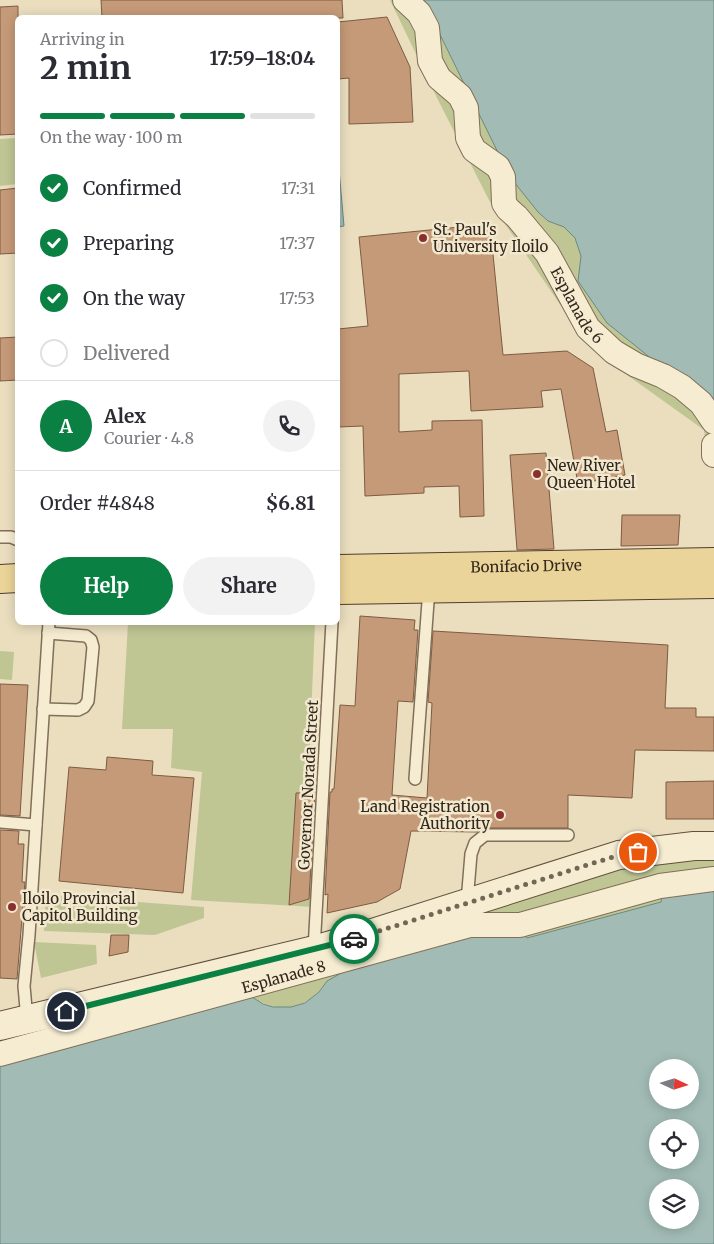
<!DOCTYPE html>
<meta charset="utf-8">
<style>
:root{--surface:#fff;--page:#f2f2f3;--text:#2b2b33;--muted:#7c7c81;--line:#e1e1e2;--accent:#0b8043}
body{margin:0;font-family:Merriweather,serif;background:var(--page);color:var(--text);height:100vh;display:flex;flex-direction:column;font-size:19px;white-space:nowrap}
*{box-sizing:border-box;margin:0}
p{font-size:16px;color:var(--muted)}
.icon{flex:none;width:28px;height:28px;fill:none;stroke:currentColor;stroke-width:2;stroke-linecap:round;stroke-linejoin:round}
.map{position:relative;flex:1;overflow:hidden}
.panel{position:absolute;left:15px;top:15px;width:325px;height:610px;display:flex;flex-direction:column;background:var(--surface);border-radius:8px;box-shadow:0 2px 12px #0003}
.panel>*{flex:none}
.needle{width:32px;rotate:94deg}
.tools{position:absolute;left:649px;top:1059px;display:grid;gap:10px}
.tools a{display:grid;place-items:center;width:50px;height:50px;border-radius:50%;background:var(--surface);box-shadow:0 2px 12px #0003;font-size:25px}
.pin{position:absolute;display:grid;place-items:center;width:42px;height:42px;color:#fff;margin:-21px;border:2px solid #fff;border-radius:50%;box-shadow:0 1px 5px #0007}
.courier{position:absolute;display:grid;place-items:center;width:50px;height:50px;margin:-25px;border:4px solid #0b8043;border-radius:50%;background:#fff;color:#222;box-shadow:0 1px 6px #0007}
.overview em{font-style:normal;font-weight:700}
.overview div{display:flex;flex-direction:column-reverse}
.overview{display:flex;align-items:center;justify-content:space-between;height:85px;padding:0 25px}
h1{font-size:32px;font-weight:700;line-height:38px}
.bar{display:grid;grid-template-columns:repeat(4,1fr);gap:8px 5px;align-content:center;height:60px;padding:0 25px}
.bar i{height:6px;border-radius:4px;background:var(--line)}
.bar .active{background:var(--accent)}
.bar p{grid-column:span 4}
.line{display:flex;align-items:center;gap:12px;padding:0 25px;border-top:1px solid var(--line)}
.line div{flex:1}
.round{display:grid;place-items:center;flex:none;width:52px;height:52px;border-radius:26px;background:var(--page)}
ol{padding:0 25px;list-style:none}
li{display:flex;align-items:center;gap:15px;height:55px}
li p{margin-inline-start:auto}
li .icon{padding:5px;border-radius:50%;background:var(--accent);color:#fff;stroke-width:4}
li:last-child{color:var(--muted)}
li i{width:28px;height:28px;border:2px solid var(--line);border-radius:50%}
.button{display:flex;gap:10px;margin-top:auto;padding:10px 25px}
.button a{flex:1;height:58px;border-radius:30px;background:var(--accent);color:#fff;font-size:20px;font-weight:700;line-height:58px;text-align:center}
.button a+a{background:var(--page);color:var(--text)}
.map>svg:first-child{display:block}
.green{fill:#bfc694}
.water{fill:#a2bcb5;stroke:#6a8982;fill-rule:evenodd}
.building{fill:#c59a78;stroke:#7e5b41}
.lines{fill:none;stroke-linecap:round;stroke-linejoin:round}
.lane-casing{stroke:#816f59;stroke-width:14}
.street-casing{stroke:#816f59;stroke-width:26}
.secondary-casing{stroke:#63503c;stroke-width:30}
.primary-casing{stroke:#4f3e2d;stroke-width:30}
.lane{stroke:#f5ecd1;stroke-width:11}
.street{stroke:#f5ecd1;stroke-width:24}
.secondary{stroke:#f5ecd1;stroke-width:28}
.primary{stroke:#ebd499;stroke-width:28}
.done{stroke:#726755;stroke-width:5;stroke-dasharray:0 9}
.route{stroke:#0b8043;stroke-width:6}
.poi-dot{fill:#8b2f2e;stroke:#f2e8ce;stroke-width:2}
.labels{text-anchor:middle;dominant-baseline:central;stroke-width:5;stroke-linejoin:round;paint-order:stroke}
.poi-label{font-size:15px;fill:#32271c;stroke:#f2e8ce;text-anchor:start}
.street-label{font-size:15px;fill:#32271c;stroke:#f2e8ce}
</style>
<div class="map">
<svg width="714" height="1244" viewBox="0 0 714 1244">
<rect width="100%" height="100%" fill="#eadebf"/>
<g class="green">
<path d="M390 0H442L542 216C548 220 552 221 557 223 572 229 578 241 581 256L714 370V468L708 459 704 430 630 377 583 338 490 202 438 100Z"/>
<path d="M17 138V184L0 186V139Z"/>
<path d="M128 623H315L305 858H315L313 907 191 900 202 772 171 768 173 729H122Z"/>
<path d="M0 651 14 652 12 680 0 679Z"/>
<path d="M714 855V889L527 938 327 981C307 1011 279 1016 249 995L0 1072V1040L514 901 652 861Z"/>
<path d="M46 895 204 907V918L155 935 44 931Z"/>
<path d="M34 942 96 945 97 964 41 978Z"/>
</g>
<g class="water">
<path d="M423 0H714V409L607 323 578 281 581 256 575 238 564 227 548 221 538 212 510 177Z"/>
<path d="M338 158 344 226 338 227Z"/>
<path d="M714 889V1244H0V1061L249 995 263 1004 273 1007H291L305 1003 319 992 327 981 345 971 452 939 522 933 527 938 661 902 662 895ZM658 1068H690V1100H658ZM658 1128H690V1160H658ZM658 1188H690V1220H658Z"/>
</g>
<g class="building">
<path d="M101 0H342L343 18H224V16L196 18H102Z"/>
<path d="M18 6V134L0 135V7Z"/>
<path d="M387 17 410 67 413 122 349 124V78L338 79V22Z"/>
<path d="M18 188V253L0 254V190Z"/>
<path d="M490 224 503 355 567 351 593 368 606 432 617 430 625 475 578 484 561 389 541 391 543 407 471 411 469 371 399 374V432L432 430V421L482 420 484 516 460 517 459 486 424 487V493L365 496 363 426 338 427V329L368 326 359 237Z"/>
<path d="M18 337V380L0 381V338Z"/>
<path d="M546 453 554 549 517 550 510 455Z"/>
<path d="M622 515H680L678 545 621 546Z"/>
<path d="M360 616 415 620 414 630H418L413 702 398 701 392 795 427 798 432 703 428 702 433 631 668 645 665 708H696V717H714V751L635 750 632 798 568 795V828H485L477 832 411 831 400 889 377 902 327 913 328 894 325 895 330 792H332V789H334L340 705 355 706Z"/>
<path d="M0 684 28 685 20 816 0 815Z"/>
<path d="M107 757 153 761 152 775 194 778 183 893 59 881 69 767 106 770Z"/>
<path d="M714 781V819H666V782Z"/>
<path d="M296 793H315L309 899 289 905Z"/>
<path d="M0 830 19 831 18 844H24L22 882H25L17 979 0 978Z"/>
<path d="M111 935H129L128 952 109 956Z"/>
</g>
<g class="lines">
<g class="lane-casing">
<g id="lane">
<path d="M0 537H11L18 540"/>
<path d="M43 709 78 710 84 707 88 701 93 647 91 640 86 636 48 633"/>
<path d="M415 779 429 588"/>
<path d="M0 822 36 825"/>
<path d="M467 902 471 854 475 843 485 835H568"/>
<path d="M314 950 332 622"/>
<path d="M27 1020 24 986 29 935 49 622"/>
</g>
</g>
<g class="street-casing">
<g id="street">
<path id="s1" d="M405 0 419 13 427 28 430 61 439 78 460 96 466 108 468 138 474 150 498 167 503 177 504 203 508 209 517 217 547 253 588 328 614 352 636 365 663 376 682 387 701 403 714 422"/>
<path d="M714 445V455"/>
<path id="s2" d="M0 1054 470 925H520L660 886 714 879"/>
</g>
</g>
<g class="secondary-casing">
<path id="secondary" d="M0 1026 314 950 366 935 619 855 694 846H714"/>
</g>
<g class="primary-casing">
<g id="primary">
<path id="s3" d="M338 569 714 562"/>
<path d="M0 579 18 578"/>
<path d="M338 590 714 584"/>
</g>
</g>
<use href="#lane" class="lane"/>
<use href="#street" class="street"/>
<use href="#secondary" class="secondary"/>
<use href="#primary" class="primary"/>
</g>
<g class="lines">
<path class="done" d="M354 939 619 855 638 852"/>
<path class="route" d="M66 1011 354 939"/>
</g>
<g class="poi-dot">
<circle cx="423" cy="238" r="5"/>
<circle cx="537" cy="474" r="5"/>
<circle cx="500" cy="815" r="5"/>
<circle cx="12" cy="907" r="5"/>
</g>
<g class="labels">
<g class="poi-label">
<text x="433" y="229">St. Paul's<tspan x="433" dy="17">University Iloilo</tspan></text>
<text x="547" y="465">New River<tspan x="547" dy="17">Queen Hotel</tspan></text>
<text x="490" y="806" text-anchor="end">Land Registration<tspan x="490" dy="17">Authority</tspan></text>
<text x="22" y="898">Iloilo Provincial<tspan x="22" dy="17">Capitol Building</tspan></text>
</g>
<g class="street-label">
<text stroke="none"><textPath href="#s1" startOffset="366">Esplanade 6</textPath></text>
<text stroke="none"><textPath href="#s3" startOffset="188">Bonifacio Drive</textPath></text>
<text transform="translate(308 785) rotate(-87)">Governor Norada Street</text>
<text stroke="none"><textPath href="#s2" startOffset="294">Esplanade 8</textPath></text>
</g>
</g>
</svg>
<div class="tools">
<a><svg class="needle" viewBox="-14 -14 28 28"><path d="M0-13l5 13h-10z" fill="#e53935"/><path d="M0 13l5-13h-10z" fill="#7c7c81"/></svg></a>
<a><svg class="icon" aria-label="locate" viewBox="0 0 24 24"><circle cx="12" cy="12" r="6"/><path d="M12 2v4M12 18v4M2 12h4M18 12h4"/></svg></a>
<a><svg class="icon" aria-label="layers" viewBox="0 0 24 24"><path d="M12 4l9 5-9 5-9-5zM3 14l9 5 9-5"/></svg></a>
</div>
<div class="pin" style="left:638px;top:852px;background:#ea580c"><svg class="icon" aria-label="bag" viewBox="0 0 24 24"><path d="M5 8h14l-1 12H6zM9 8a3 3 0 0 1 6 0"/></svg></div>
<div class="pin" style="left:66px;top:1011px;background:#1f2937"><svg class="icon" aria-label="home" viewBox="0 0 24 24"><path d="M3 11l9-7 9 7M6 9v11h12V9"/></svg></div>
<div class="courier" style="left:354px;top:939px"><svg class="icon" aria-label="car" viewBox="0 0 24 24"><path d="M5 17H2v-5l4-1 3-4h7l3 4 3 1v5h-3M9 17h6M6 11h13"/><circle cx="7" cy="17" r="2"/><circle cx="17" cy="17" r="2"/></svg></div>
<section class="panel">
<div class="overview"><div><h1>2 min</h1><p>Arriving in</p></div><em>17:59–18:04</em></div>
<div class="bar"><i class="active"></i><i class="active"></i><i class="active"></i><i></i><p>On the way · 100 m</p></div>
<ol>
<li><svg class="icon" aria-label="check" viewBox="0 0 24 24"><path d="M5 12l5 5 9-10"/></svg>Confirmed<p>17:31</p></li>
<li><svg class="icon" aria-label="check" viewBox="0 0 24 24"><path d="M5 12l5 5 9-10"/></svg>Preparing<p>17:37</p></li>
<li><svg class="icon" aria-label="check" viewBox="0 0 24 24"><path d="M5 12l5 5 9-10"/></svg>On the way<p>17:53</p></li>
<li><i></i>Delivered</li>
</ol>
<div class="line" style="height:90px"><b class="round" style="background:var(--accent);color:#fff">A</b><div><b>Alex</b><p>Courier · 4.8</p></div><a class="round"><svg class="icon" aria-label="phone" viewBox="0 0 24 24"><path d="M5 4h4l2 5-3 2q2 4 5 5l2-3 5 2v4C11 20 4 13 5 4z"/></svg></a></div>
<div class="line" style="height:65px"><div>Order #4848</div><b>$6.81</b></div>
<div class="button"><a>Help</a><a>Share</a></div>
</section>
</div>
